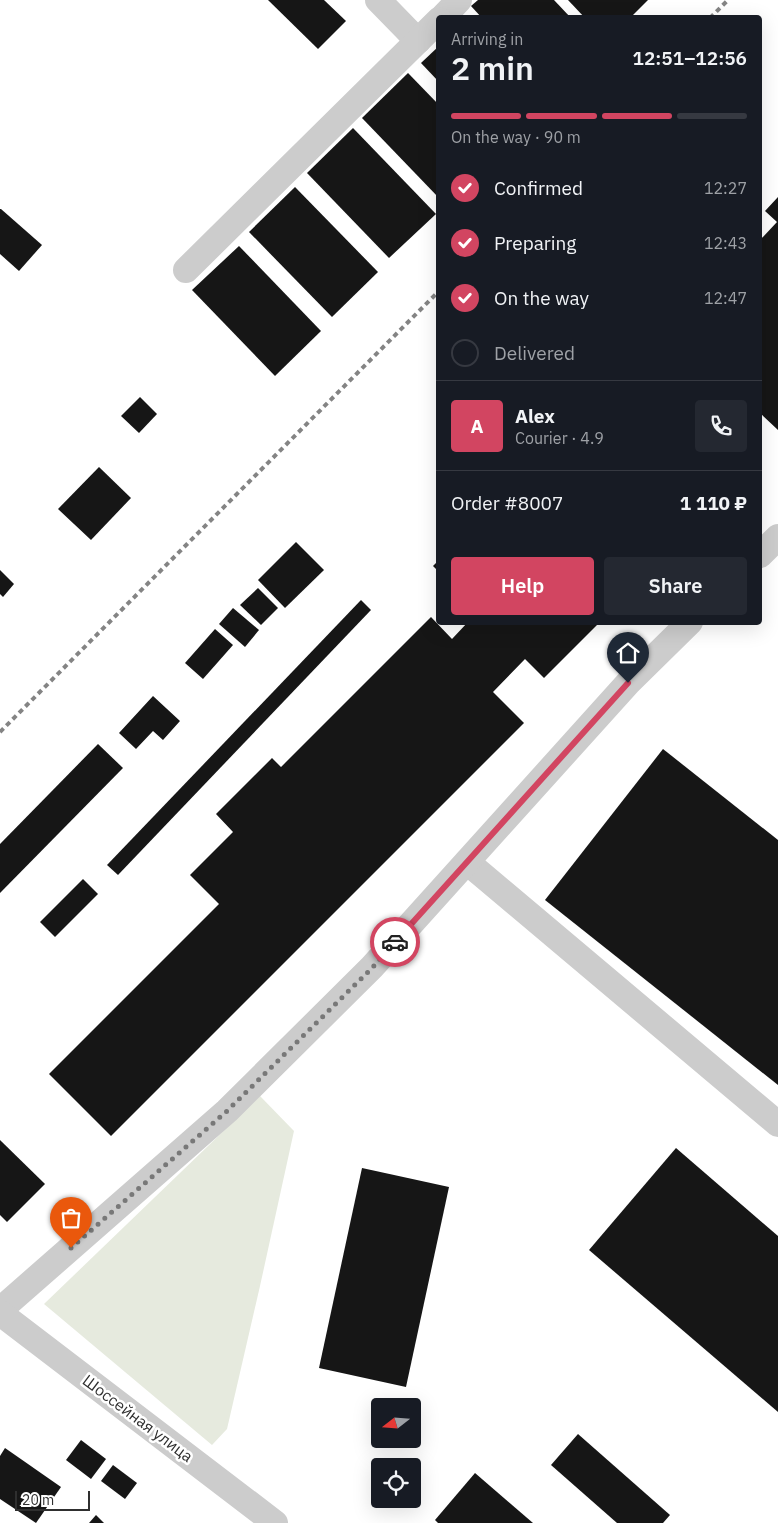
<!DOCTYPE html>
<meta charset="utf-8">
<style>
:root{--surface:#171b24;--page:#242831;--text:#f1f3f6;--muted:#9ea1a6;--line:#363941;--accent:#d24561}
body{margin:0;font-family:"IBM Plex Sans",sans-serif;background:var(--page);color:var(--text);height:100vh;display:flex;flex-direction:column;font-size:19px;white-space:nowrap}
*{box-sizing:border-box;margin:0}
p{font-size:16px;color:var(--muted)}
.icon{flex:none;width:28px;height:28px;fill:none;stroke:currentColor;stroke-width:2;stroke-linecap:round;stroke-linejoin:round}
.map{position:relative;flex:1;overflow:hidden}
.sheet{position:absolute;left:436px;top:15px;width:326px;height:610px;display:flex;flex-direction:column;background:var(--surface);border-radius:5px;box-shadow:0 5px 20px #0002}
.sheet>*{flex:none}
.needle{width:32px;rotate:253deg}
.tools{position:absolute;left:371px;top:1398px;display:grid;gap:10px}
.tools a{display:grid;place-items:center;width:50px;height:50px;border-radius:5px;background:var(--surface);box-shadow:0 5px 20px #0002;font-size:25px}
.scale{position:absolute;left:15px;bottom:12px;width:75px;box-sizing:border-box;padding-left:5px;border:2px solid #2f2f2f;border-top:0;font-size:14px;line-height:18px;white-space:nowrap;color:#2f2f2f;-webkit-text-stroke:4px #fff;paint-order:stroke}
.pin{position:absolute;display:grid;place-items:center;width:42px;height:42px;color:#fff;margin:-51px -21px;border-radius:50% 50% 50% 0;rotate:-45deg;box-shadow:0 0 5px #0007}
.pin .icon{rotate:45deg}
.courier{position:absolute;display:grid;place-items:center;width:50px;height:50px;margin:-25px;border:4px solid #d24561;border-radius:50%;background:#fff;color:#222;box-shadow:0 1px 6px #0007}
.overview em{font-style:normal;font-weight:600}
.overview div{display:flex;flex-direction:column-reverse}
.overview{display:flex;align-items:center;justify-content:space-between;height:85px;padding:0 15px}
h1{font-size:32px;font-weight:600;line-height:38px}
.bar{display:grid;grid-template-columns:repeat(4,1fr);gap:8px 5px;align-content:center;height:60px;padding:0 15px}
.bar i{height:6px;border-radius:4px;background:var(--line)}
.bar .active{background:var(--accent)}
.bar p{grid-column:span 4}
.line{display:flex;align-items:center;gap:12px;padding:0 15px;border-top:1px solid var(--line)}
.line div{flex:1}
.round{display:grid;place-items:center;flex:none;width:52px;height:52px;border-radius:5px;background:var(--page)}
ol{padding:0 15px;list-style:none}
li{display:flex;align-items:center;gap:15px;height:55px}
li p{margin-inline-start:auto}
li .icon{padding:5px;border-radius:50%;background:var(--accent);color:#fff;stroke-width:4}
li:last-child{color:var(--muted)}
li i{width:28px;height:28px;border:2px solid var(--line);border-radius:50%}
.button{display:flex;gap:10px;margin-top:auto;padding:10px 15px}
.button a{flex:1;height:58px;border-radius:5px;background:var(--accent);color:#fff;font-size:20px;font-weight:600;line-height:58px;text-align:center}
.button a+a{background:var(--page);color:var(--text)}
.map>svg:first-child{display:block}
.green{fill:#e6eade}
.building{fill:#161616}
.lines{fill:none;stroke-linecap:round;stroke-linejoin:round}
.minor{stroke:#ccc;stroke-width:26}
.rail{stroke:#848484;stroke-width:4;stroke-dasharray:5 4;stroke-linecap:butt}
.done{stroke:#787878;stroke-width:5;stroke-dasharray:0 9}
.route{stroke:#d24561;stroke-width:6}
.labels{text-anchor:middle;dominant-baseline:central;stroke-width:5;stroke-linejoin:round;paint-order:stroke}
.street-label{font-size:16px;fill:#2f2f2f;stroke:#fff}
</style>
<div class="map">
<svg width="778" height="1523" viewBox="0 0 778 1523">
<rect width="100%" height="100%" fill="#fff"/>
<path class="green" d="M260 1096 294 1131 260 1286 227 1429 212 1445 44 1304Z"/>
<g class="building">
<path d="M268 0H324L346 21 318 49Z"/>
<path d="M478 0H554L571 18H482L471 6Z"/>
<path d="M568 0H648L630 18H585Z"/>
<path d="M439 46V82L421 63Z"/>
<path d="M408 73 439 105V198L362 118Z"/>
<path d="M353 128 436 214 389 258 307 173Z"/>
<path d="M295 187 378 272 332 317 249 232Z"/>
<path d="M778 197V430L760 413V240L777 222 765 211Z"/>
<path d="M0 209H1L42 245 19 271 0 254Z"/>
<path d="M239 246 321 331 275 376 192 290Z"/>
<path d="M140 397 157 414 139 433 121 416Z"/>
<path d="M99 467 131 498 91 540 58 509Z"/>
<path d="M296 542 324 570 285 608 258 580Z"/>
<path d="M439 560V572L433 566Z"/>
<path d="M0 570 14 584 3 597 0 594Z"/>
<path d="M258 588 278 608 261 625 240 605Z"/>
<path d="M361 600 371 610 118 875 107 865Z"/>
<path d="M233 608 259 630 245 647 219 624Z"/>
<path d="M431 617 452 639 468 622H600L544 678 525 659 493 692 524 723 111 1136 49 1074 219 904 190 875 233 832 216 814 272 758 281 767Z"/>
<path d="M215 629 233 645 203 679 185 663Z"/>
<path d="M153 696 180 721 163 740 153 731 136 749 119 733Z"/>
<path d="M98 744 123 768 0 893V844Z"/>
<path d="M663 749 778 840V1085L545 900Z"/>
<path d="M83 879 98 894 55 937 40 922Z"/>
<path d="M0 1140 45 1184 7 1222 0 1215Z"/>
<path d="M676 1148 778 1236V1412L589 1250Z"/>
<path d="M362 1168 449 1187 406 1387 319 1368Z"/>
<path d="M578 1434 670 1515 663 1523H617L551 1465Z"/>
<path d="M81 1440 106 1459 91 1479 66 1460Z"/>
<path d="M5 1448 61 1487 36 1523 0 1499V1456Z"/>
<path d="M113 1465 137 1483 125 1499 101 1481Z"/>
<path d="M475 1473 533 1523H438L435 1520Z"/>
<path d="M96 1515 104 1523H89Z"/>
</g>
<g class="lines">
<g class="minor">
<path d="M378 0 418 41"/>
<path d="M442 18 459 0"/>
<path d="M186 270 439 20"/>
<path d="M760 555 778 537"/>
<path d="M467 862 778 1124"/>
<path d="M0 1310 227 1111 372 967 628 683 690 622"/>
<path d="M0 1313 275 1523"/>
</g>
<g class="rail">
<path d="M710 18 728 0"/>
<path d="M0 732 439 291"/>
</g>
</g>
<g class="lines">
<path class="done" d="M71 1248 227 1111 372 968 395 942"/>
<path class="route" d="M395 942 628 683"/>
</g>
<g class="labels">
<g class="street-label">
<text transform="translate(138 1418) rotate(37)">Шоссейная улица</text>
</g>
</g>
</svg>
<div class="tools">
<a><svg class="needle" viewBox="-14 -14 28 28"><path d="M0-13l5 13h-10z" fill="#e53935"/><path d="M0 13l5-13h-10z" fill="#9ea1a6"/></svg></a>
<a><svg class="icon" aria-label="locate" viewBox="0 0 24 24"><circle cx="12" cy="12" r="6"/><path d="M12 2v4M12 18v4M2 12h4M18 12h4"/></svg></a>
</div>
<div class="scale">20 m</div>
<div class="pin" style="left:71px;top:1248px;background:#ea580c"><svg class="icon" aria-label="bag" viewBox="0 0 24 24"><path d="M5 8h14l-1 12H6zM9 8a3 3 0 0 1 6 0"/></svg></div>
<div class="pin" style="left:628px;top:683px;background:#1f2937"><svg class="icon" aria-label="home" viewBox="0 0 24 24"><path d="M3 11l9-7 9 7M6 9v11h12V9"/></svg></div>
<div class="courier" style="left:395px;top:942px"><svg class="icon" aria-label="car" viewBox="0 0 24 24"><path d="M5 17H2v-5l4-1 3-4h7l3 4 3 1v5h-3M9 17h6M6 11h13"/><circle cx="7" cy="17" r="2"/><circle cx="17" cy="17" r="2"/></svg></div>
<section class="sheet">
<div class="overview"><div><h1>2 min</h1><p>Arriving in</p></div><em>12:51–12:56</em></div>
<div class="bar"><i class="active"></i><i class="active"></i><i class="active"></i><i></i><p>On the way · 90 m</p></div>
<ol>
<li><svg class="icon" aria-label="check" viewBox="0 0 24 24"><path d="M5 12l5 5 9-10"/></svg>Confirmed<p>12:27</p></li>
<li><svg class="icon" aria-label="check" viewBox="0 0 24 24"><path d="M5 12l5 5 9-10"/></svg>Preparing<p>12:43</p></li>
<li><svg class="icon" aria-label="check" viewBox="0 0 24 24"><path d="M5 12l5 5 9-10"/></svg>On the way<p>12:47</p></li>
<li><i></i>Delivered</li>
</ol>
<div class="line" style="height:90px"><b class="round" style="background:var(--accent);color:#fff">A</b><div><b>Alex</b><p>Courier · 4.9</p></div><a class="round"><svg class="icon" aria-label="phone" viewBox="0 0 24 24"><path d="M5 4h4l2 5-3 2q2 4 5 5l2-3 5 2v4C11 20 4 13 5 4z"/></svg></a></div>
<div class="line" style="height:65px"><div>Order #8007</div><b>1 110 ₽</b></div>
<div class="button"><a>Help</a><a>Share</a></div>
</section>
</div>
